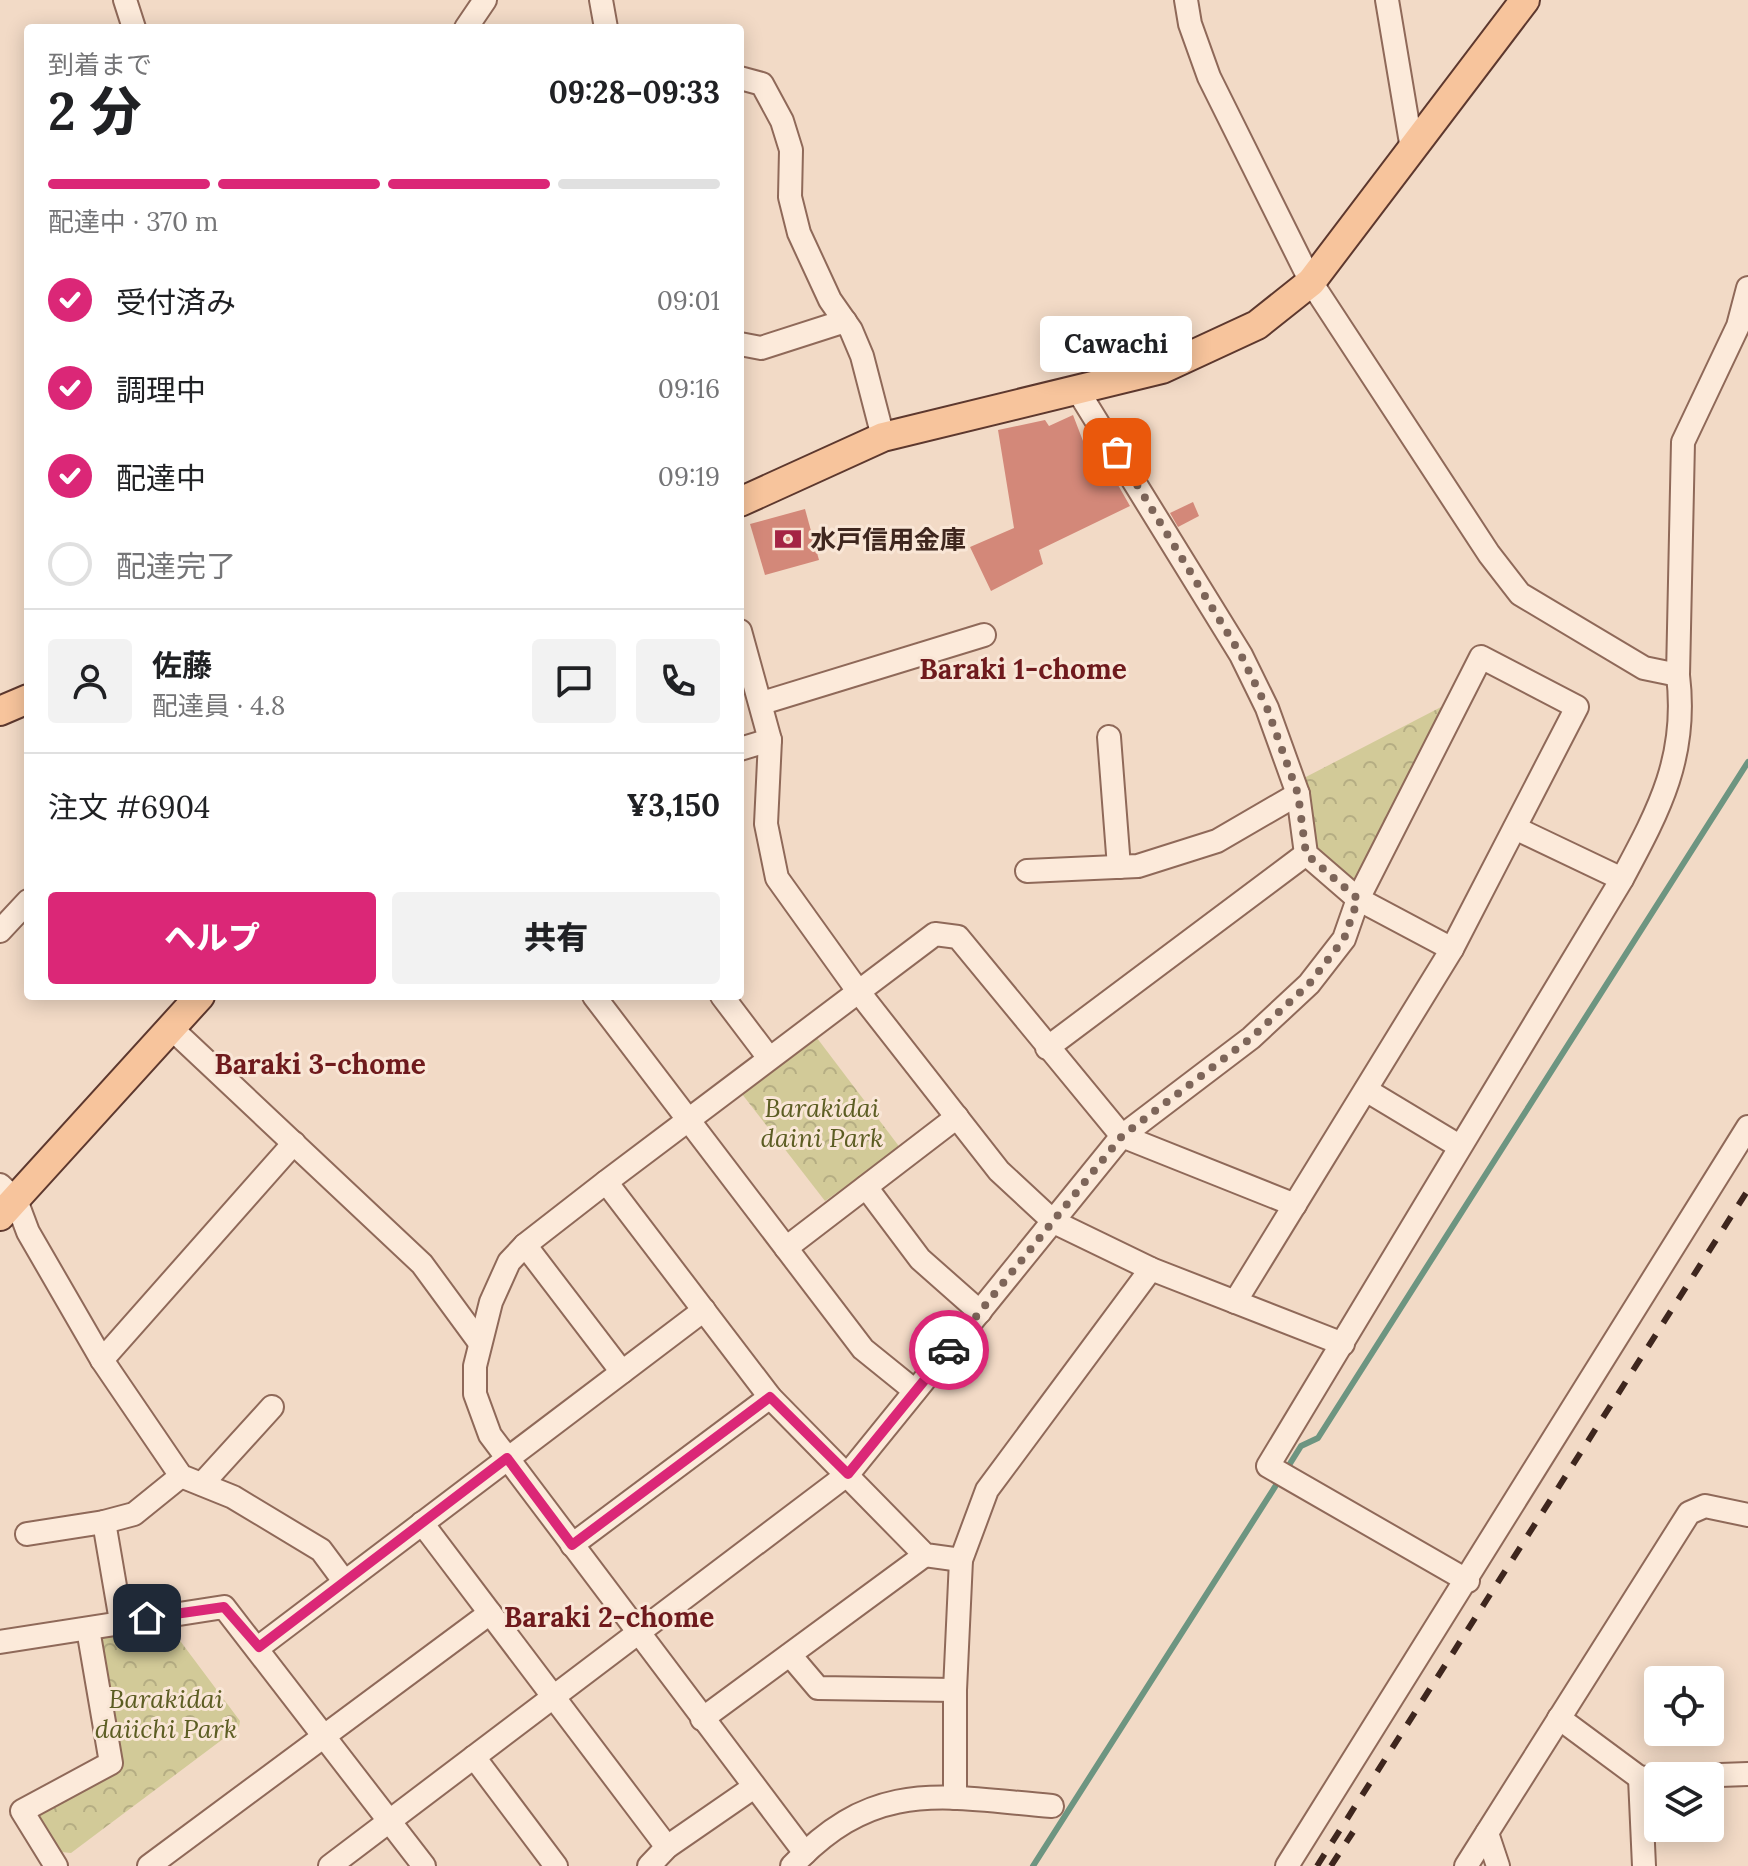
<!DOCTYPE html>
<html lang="ja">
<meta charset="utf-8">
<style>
:root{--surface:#fff;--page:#f2f2f2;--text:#202124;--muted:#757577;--line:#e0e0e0;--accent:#db2777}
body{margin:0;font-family:Lora,"Noto Sans JP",serif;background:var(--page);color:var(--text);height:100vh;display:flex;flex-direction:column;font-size:30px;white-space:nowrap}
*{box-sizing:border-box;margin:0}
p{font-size:26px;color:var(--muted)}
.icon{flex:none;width:44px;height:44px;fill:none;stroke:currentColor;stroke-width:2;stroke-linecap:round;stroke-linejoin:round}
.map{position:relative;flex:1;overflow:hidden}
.sheet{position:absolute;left:24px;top:24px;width:720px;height:976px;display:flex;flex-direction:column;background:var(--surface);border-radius:8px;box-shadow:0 4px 20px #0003}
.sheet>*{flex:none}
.buttons{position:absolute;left:1644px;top:1666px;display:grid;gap:16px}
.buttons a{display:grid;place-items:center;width:80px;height:80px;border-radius:8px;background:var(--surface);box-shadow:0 4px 20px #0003;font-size:40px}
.pin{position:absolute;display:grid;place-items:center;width:68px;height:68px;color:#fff;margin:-34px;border-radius:16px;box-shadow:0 4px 12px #0006}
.courier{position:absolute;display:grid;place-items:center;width:80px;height:80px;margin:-40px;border:6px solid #db2777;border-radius:50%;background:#fff;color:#222;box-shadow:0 2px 10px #0007}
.bubble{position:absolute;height:56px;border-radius:8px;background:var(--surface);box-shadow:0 4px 20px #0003;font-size:26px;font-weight:800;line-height:56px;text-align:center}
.headline em{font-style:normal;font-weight:800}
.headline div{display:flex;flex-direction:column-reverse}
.headline{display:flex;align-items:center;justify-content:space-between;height:136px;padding:0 24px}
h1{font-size:52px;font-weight:800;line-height:60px}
.bar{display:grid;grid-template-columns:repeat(4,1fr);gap:12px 8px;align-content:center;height:96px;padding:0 24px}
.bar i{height:10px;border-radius:6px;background:var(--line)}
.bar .active{background:var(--accent)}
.bar p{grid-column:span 4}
.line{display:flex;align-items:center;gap:20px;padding:0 24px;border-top:2px solid var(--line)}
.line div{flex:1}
.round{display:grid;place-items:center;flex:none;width:84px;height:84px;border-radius:8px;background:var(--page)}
ol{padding:0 24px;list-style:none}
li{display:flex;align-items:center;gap:24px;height:88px}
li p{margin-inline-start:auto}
li .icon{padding:8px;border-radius:50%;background:var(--accent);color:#fff;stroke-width:4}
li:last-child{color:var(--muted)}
li i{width:44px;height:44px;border:4px solid var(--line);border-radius:50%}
.button{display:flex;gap:16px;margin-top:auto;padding:16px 24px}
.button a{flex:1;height:92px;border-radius:8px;background:var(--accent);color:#fff;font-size:32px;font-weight:800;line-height:92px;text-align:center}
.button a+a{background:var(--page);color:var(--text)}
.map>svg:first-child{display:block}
.forest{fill:url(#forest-crowns)}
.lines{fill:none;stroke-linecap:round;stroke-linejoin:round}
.stream{stroke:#6d9581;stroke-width:6}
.building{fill:#d38879}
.minor-casing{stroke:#8f6959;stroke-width:26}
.major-casing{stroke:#5d382e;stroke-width:32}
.minor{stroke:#fceada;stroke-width:22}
.major{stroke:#f7c49c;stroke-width:28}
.rail{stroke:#3e261e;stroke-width:6;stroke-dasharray:14 14;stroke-linecap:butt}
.done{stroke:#7d6559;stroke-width:8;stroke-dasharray:0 14.4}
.route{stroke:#db2777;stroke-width:10}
.labels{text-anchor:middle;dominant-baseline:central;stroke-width:6;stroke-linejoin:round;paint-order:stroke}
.poi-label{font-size:26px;font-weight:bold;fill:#3e261e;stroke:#f9e6d6;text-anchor:start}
.park-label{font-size:26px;font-style:italic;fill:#5c5d23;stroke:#f9e6d6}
.neighbourhood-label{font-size:28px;font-weight:bold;fill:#6f1a1d;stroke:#f9e6d6}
</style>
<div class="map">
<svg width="1748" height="1866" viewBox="0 0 1748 1866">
<defs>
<pattern id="forest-crowns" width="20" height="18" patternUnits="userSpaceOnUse" patternTransform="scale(2)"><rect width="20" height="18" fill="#d2ca98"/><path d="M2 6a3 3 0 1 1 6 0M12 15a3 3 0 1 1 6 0" fill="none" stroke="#b5ad83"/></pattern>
</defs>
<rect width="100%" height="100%" fill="#f2dac6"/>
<g class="forest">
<path d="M1443 706 1359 878 1350 879 1314 849 1302 779Z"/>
<path d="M817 1038 898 1145V1150L825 1201 742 1094Z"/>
<path d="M164 1627 172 1630 240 1721 239 1727 71 1853 61 1852 39 1818 43 1811 120 1766 99 1644 104 1637Z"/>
</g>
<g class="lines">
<g class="stream">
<path d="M1286 1470 1301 1446 1318 1438 1748 762"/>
<path d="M1033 1866 1280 1479"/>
</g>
</g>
<g class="building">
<path d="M1073 415 1088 454 1098 450 1130 506 1039 550 1043 564 991 591 970 547 1014 528 998 430 1045 420 1049 426Z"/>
<path d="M1193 502 1199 516 1178 527 1170 513Z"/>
<path d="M805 509 819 560 765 575 750 524Z"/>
</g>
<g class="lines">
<g class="minor-casing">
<g id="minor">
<path d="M125 0 134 28"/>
<path d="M601 0 606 28"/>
<path d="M1186 0 1190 24 1209 77 1311 282 1489 554 1520 594 1644 668 1678 675"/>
<path d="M1387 0 1412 149"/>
<path d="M466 28 485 0"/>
<path d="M740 78 762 84 782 121 791 150 790 197 799 233 830 300 851 330 862 356 883 437"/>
<path d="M740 344 761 348 845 321"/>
<path d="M1078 391 1241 655 1267 708 1298 794 1306 854 1358 899 1452 949"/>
<path d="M740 631 770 740 766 824 777 878 858 991 999 1171 1054 1222 1151 1269 1343 1344"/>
<path d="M762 703 984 635"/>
<path d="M1109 737 1119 867"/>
<path d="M740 749 770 740"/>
<path d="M1515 828 1622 879"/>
<path d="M1027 871 1138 866 1217 841 1298 794"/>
<path d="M0 931 28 901"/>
<path d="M594 996 863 1349 915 1391"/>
<path d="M722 996 769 1058"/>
<path d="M171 1028 422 1264 480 1343"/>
<path d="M1047 1048 1306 854"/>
<path d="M1366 1090 1459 1146"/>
<path d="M606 1182 770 1397 925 1555 961 1560"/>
<path d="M0 1185 16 1200 28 1232 102 1360 181 1476 233 1497 321 1550 344 1581"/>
<path d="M866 1187 920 1259 980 1312"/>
<path d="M525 1245 622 1372"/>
<path d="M786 1248 957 1117"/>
<path d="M102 1360 294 1143"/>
<path d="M202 1484 272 1407"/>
<path d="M422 1523 667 1847"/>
<path d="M27 1534 104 1522"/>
<path d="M572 1545 770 1397"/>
<path d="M1468 1581 1268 1466 1622 879C1659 810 1688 757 1678 675L1683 442 1738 326 1748 288"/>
<path d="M121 1621 104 1522 134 1514 181 1476"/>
<path d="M0 1642 224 1607 424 1866"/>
<path d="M259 1647 704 1310"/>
<path d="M790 1655 818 1688 955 1690"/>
<path d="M1559 1718 1640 1778 1658 1777"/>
<path d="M702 1719 925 1555"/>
<path d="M474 1757 556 1866"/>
<path d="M1692 1776 1748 1774"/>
<path d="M1640 1778 1644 1866"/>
<path d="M955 1798V1690L961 1560 987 1490 1151 1269"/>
<path d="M1487 1833 1498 1866"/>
<path d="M805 1853 490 1435 475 1394V1366L491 1302 509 1262 525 1245 606 1182 935 934 958 937 1122 1136 1295 1205"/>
<path d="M56 1866 22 1811 111 1763 88 1629"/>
<path d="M149 1866 490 1613"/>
<path d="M330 1866 848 1474 1122 1136 1251 1038 1309 984 1344 939 1358 899 1481 657 1577 707 1452 949 1235 1302"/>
<path d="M649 1866 667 1847 754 1787"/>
<path d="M792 1866C876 1777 942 1797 1052 1806"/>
<path d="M1287 1866 1748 1127"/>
<path d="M1466 1866 1689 1513 1705 1506 1748 1515"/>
</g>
</g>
<g class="major-casing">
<g id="major">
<path d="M740 502 883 437 1162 369 1257 325 1311 282 1525 0"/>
<path d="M0 711 28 699"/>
<path d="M0 1216 200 996"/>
</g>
</g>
<use href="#minor" class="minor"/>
<use href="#major" class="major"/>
<g class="rail">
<path d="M1317 1866 1748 1190"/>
<path d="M1331 1866 1353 1832"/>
</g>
</g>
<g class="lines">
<path class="done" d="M949 1350 1122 1136 1251 1038 1309 984 1344 939 1358 899 1306 854 1298 794 1267 708 1241 655 1117 452"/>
<path class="route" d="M147 1618 224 1607 259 1647 507 1458 572 1545 770 1397 848 1474 949 1350"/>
</g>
<defs>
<g id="bank-bare" transform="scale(2.16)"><path d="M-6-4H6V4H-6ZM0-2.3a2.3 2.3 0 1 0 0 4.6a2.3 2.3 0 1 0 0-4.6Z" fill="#a42444" stroke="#f9e6d6" stroke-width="2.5" paint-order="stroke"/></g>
</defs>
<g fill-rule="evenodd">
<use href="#bank-bare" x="788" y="539"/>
</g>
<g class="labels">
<g class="poi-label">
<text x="810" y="539">水戸信用金庫</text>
</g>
<g class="park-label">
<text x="822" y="1107">Barakidai<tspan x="822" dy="30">daini Park</tspan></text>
<text x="166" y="1698">Barakidai<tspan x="166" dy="30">daiichi Park</tspan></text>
</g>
<g class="neighbourhood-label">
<text x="1023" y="669">Baraki 1-chome</text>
<text x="320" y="1064">Baraki 3-chome</text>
<text x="609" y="1617">Baraki 2-chome</text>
</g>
</g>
</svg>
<div class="buttons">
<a><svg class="icon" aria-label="locate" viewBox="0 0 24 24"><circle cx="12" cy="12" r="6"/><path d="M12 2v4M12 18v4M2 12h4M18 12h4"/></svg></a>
<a><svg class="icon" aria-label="layers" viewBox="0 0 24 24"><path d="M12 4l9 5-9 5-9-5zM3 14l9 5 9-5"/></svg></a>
</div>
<div class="pin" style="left:1117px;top:452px;background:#ea580c"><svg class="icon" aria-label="bag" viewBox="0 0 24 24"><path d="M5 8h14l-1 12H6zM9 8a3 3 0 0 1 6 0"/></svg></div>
<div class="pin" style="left:147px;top:1618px;background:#1f2937"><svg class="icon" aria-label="home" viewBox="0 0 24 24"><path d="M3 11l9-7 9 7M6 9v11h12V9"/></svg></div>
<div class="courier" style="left:949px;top:1350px"><svg class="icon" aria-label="car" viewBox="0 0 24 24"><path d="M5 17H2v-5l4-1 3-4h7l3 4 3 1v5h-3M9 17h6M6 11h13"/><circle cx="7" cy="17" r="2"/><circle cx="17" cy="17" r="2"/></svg></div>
<div class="bubble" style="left:1040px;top:316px;width:152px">Cawachi</div>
<section class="sheet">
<div class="headline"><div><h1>2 分</h1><p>到着まで</p></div><em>09:28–09:33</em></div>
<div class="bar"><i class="active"></i><i class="active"></i><i class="active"></i><i></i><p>配達中 · 370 m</p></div>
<ol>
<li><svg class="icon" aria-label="check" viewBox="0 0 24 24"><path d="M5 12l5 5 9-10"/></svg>受付済み<p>09:01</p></li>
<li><svg class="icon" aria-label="check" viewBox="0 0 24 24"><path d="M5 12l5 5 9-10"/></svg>調理中<p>09:16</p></li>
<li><svg class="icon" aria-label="check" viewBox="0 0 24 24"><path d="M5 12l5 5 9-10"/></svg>配達中<p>09:19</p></li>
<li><i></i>配達完了</li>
</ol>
<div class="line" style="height:144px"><a class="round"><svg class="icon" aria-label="person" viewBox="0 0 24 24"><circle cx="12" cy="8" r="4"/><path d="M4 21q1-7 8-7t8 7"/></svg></a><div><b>佐藤</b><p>配達員 · 4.8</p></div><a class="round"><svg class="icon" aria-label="chat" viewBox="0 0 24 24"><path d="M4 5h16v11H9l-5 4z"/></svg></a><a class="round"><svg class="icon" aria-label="phone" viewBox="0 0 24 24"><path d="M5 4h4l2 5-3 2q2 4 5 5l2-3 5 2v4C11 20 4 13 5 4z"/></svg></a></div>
<div class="line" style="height:104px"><div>注文 #6904</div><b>¥3,150</b></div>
<div class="button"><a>ヘルプ</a><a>共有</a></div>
</section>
</div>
